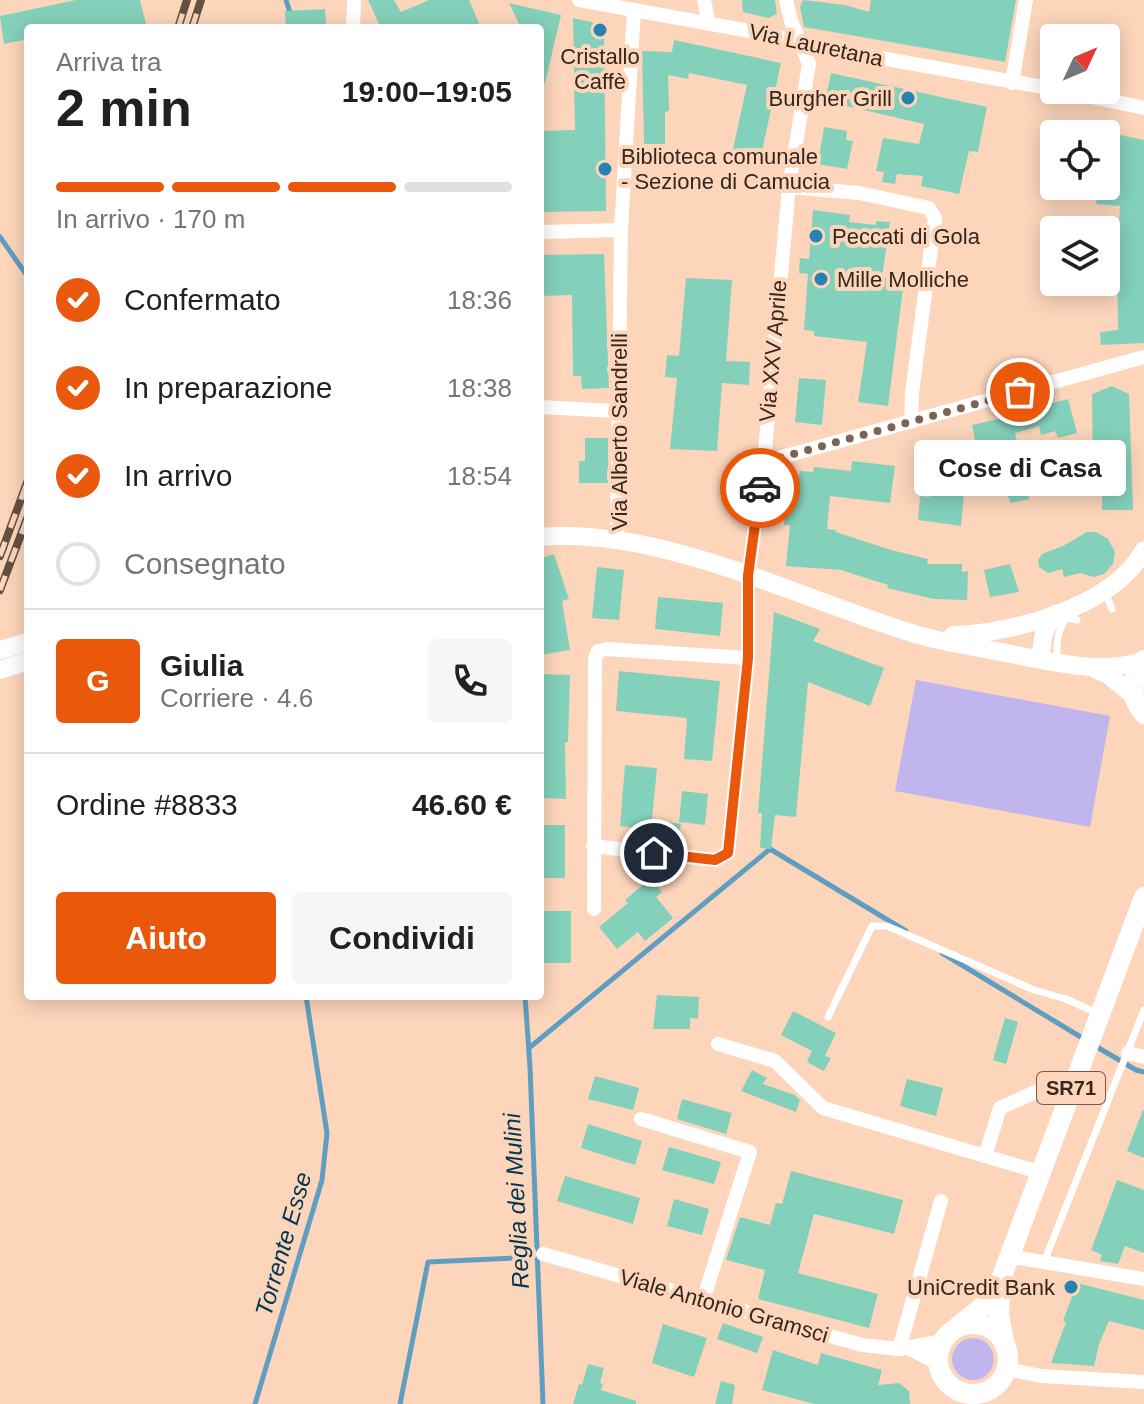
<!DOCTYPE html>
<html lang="it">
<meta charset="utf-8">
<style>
:root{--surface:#fff;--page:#f6f6f6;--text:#202124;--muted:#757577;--line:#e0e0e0;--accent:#ea580c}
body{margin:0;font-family:Arial,sans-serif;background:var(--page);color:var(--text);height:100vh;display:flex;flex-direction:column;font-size:30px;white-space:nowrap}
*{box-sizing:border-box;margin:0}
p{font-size:26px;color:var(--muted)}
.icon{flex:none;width:44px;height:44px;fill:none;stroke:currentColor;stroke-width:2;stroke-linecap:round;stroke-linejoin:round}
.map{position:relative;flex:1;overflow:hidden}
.side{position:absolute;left:24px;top:24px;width:520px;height:976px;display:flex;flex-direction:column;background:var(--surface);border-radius:8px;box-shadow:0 4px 20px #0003}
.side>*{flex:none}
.needle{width:52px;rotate:46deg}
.controls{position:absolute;left:1040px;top:24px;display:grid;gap:16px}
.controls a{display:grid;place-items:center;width:80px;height:80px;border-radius:8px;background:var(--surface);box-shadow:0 4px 20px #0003;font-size:40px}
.pin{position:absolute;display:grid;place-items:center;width:68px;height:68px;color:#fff;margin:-34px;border:4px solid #fff;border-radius:50%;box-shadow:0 2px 8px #0007}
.courier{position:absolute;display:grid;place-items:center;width:80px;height:80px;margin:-40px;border:6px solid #ea580c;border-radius:50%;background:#fff;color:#222;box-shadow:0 2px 10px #0007}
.bubble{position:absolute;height:56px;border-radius:8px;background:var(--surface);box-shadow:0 4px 20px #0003;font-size:26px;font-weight:800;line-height:56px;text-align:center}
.headline em{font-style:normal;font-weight:800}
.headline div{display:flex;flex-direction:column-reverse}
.headline{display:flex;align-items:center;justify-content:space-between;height:136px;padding:0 32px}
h1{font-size:52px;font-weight:800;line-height:60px}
.bar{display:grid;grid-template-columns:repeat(4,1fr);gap:12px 8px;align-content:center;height:96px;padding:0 32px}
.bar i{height:10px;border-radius:6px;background:var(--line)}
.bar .selected{background:var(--accent)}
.bar p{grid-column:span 4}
.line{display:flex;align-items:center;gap:20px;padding:0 32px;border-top:2px solid var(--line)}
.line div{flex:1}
.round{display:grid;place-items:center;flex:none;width:84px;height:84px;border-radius:8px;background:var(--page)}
ol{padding:0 32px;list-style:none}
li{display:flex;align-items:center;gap:24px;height:88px}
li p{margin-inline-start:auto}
li .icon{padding:8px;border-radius:50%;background:var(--accent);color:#fff;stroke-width:4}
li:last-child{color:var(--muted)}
li i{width:44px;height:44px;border:4px solid var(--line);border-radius:50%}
.action{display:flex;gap:16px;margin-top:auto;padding:16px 32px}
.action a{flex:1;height:92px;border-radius:8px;background:var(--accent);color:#fff;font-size:32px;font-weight:800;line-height:92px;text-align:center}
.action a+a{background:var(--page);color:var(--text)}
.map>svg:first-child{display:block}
.green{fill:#c1b5ed}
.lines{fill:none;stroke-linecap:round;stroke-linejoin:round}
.stream{stroke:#609ec1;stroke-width:5}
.building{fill:#84d1bb}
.lane{stroke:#fff;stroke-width:7}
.street{stroke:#fff;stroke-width:14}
.secondary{stroke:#fff;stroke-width:18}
.primary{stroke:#fff;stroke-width:20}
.rail-casing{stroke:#655143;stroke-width:8}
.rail{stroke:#fcd5bb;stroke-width:5;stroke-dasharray:15;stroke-linecap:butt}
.done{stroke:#7b6454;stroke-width:8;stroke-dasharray:0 14.4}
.route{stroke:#ea580c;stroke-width:10}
.poi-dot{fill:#2683b0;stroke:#fcd5bb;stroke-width:3}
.labels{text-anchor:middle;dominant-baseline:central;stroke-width:8;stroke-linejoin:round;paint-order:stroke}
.shield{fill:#fcd5bb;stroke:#715b4c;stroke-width:2}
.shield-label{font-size:20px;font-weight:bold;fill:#35271d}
.street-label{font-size:22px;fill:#35271d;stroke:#fcd5bb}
.poi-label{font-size:22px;fill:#35271d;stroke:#fcd5bb;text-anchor:start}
.water-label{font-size:24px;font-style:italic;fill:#00364e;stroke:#fcd5bb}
</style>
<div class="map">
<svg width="1144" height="1404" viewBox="0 0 1144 1404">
<rect width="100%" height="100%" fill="#fcd5bb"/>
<g class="green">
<path d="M916 680 1110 716 1090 827 895 791Z"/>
<circle cx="973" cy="1359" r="21"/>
</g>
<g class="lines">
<g class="stream">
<path d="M286 0 295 28"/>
<path d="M0 237 28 277"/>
<path d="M942 953 1084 1039"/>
<path d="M525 996 530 1067 543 1404"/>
<path d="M1092 1044 1136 1070 1144 1072"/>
<path d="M529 1048 770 849 906 931"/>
<path d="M255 1404 322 1180 327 1133 306 996"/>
<path d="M400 1404 428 1262 536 1257"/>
</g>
</g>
<g class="building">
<path d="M76 0H140L147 28H28V39L4 44 0 16Z"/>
<path d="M368 0H394L401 12 429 0H469L481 28H381Z"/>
<path d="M742 0H775L777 14 768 18 743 12Z"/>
<path d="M803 0 845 5 869 12 871 0H1016L1005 62 804 27 800 7Z"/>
<path d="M509 3 561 15 545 83 540 82V28H521Z"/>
<path d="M325 9 326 28H286L285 11Z"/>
<path d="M573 18 604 25 606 211 541 212 540 131 575 130Z"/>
<path d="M674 40 781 63 761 156 733 149 747 85 689 73 688 79 668 75 669 111 665 112V144H644L642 51 672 52Z"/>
<path d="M831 73 987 107 978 152 969 151 959 194 921 186 923 176 897 174 895 184 882 182 884 172 876 171 883 138 919 144 924 124 825 101Z"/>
<path d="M824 127 847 131 846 140 853 141 847 169 818 164Z"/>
<path d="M1110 133 1144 140V343L1101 345 1100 332 1118 330 1117 262 1120 206 1096 204 1099 186H1106V152Z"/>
<path d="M813 210 850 215 849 222 876 225V221L890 222 882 277 904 281 888 406 858 402 867 342 814 336V331L804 330 808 274 799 273 800 258 809 259Z"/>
<path d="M604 254 609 388 582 389 581 376H573L572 295 540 296V255Z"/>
<path d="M686 278 732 280 726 361 750 362 749 385 722 383 717 451 670 449 677 378 665 377 667 355 679 356Z"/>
<path d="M799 378 826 380 822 425 795 422Z"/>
<path d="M1112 386 1129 394 1133 510H1102V489L1093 490 1092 394Z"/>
<path d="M1068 399 1077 433 1058 438 1055 431 1041 435 1039 426 1015 433 1029 499 1011 503 1003 486 986 492 972 425 1025 413 1029 409Z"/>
<path d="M585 438H608V483H579V461H585Z"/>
<path d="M852 461 895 466 890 503 830 496 827 529 836 530V532L891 550 928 559 927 564H962V572L968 571 967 600 934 599 887 588 888 585 841 570 786 566 790 525H784L788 474 799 475 800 471 813 472 814 467 851 471Z"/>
<path d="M931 479 965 482 961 526 918 520 920 496 930 497Z"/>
<path d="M1096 532 1108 539 1115 552 1113 564 1104 574 1094 577 1080 573 1064 577 1062 569 1048 573 1039 567 1038 560 1042 554 1063 546 1087 532Z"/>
<path d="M554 554 569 599 562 601 570 650 540 655V559Z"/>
<path d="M1010 564 1019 592 990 597 984 570Z"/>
<path d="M597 567 624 570 619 620 592 618Z"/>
<path d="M658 597 723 603 720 636 655 629Z"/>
<path d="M774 612 820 629 813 641 884 668 870 706 808 682 796 817 775 815 771 849 760 848 762 813H758Z"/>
<path d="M619 671 720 681 712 761 684 759 687 718 616 711Z"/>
<path d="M540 674 570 675 568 742H565L566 799 540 798Z"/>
<path d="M625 765 657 768 651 829 620 826Z"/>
<path d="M682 791 708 794 705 825 679 822Z"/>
<path d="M664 822 681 824 676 844 662 843Z"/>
<rect x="540" y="825" width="25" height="53"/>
<path d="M651 878 662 892 656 897 673 918 645 941 638 932 617 949 599 927 628 903 625 900Z"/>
<path d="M542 911H571V963H541Z"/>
<path d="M657 995 699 997 698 1019 690 1018V1029H653Z"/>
<path d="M793 1011 836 1033 825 1056 831 1058 824 1071 807 1062 812 1051 781 1035Z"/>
<path d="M1005 1018 1018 1022 1006 1064 993 1060Z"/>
<path d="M752 1070 767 1078 763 1084 795 1095 800 1100 796 1112 741 1091Z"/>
<path d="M595 1076 639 1088 633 1110 588 1099Z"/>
<path d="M907 1079 943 1088 936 1116 900 1106Z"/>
<path d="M682 1099 732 1113 726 1134 677 1119Z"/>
<path d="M1143 1110H1144V1158L1127 1151Z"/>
<path d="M588 1124 642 1141 635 1165 581 1148Z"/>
<path d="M669 1147 721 1162 714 1184 662 1170Z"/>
<path d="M791 1171 903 1200 894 1234 814 1214 798 1273 878 1294 869 1328 758 1299 765 1270 726 1260 740 1217 770 1225 776 1203 782 1204Z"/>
<path d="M565 1176 640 1198 633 1224 557 1201Z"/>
<path d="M1117 1180 1144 1190V1253L1125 1246 1118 1264 1100 1261 1102 1255 1091 1250Z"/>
<path d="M674 1199 709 1209 702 1235 667 1226Z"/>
<path d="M1077 1283 1144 1300V1330L1109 1321 1099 1344 1094 1366 1051 1363 1066 1322 1063 1321Z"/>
<path d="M723 1323 763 1337 757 1353 717 1339Z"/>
<path d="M663 1324 707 1338 694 1377 652 1363Z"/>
<path d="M773 1350 818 1365 821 1353 882 1370 878 1385 899 1383 909 1391 910 1404H814L762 1390Z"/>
<path d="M588 1364 604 1368 600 1383 603 1384 601 1390 636 1401V1404H573L579 1384 582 1385Z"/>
<path d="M721 1381 735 1385 732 1404H715Z"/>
</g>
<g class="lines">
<g class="lane">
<path d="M1105 592 1112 609"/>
<path d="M1057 660C1056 645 1057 629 1067 618L1077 620"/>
<path d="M828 1017 872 926H887L1034 990 1066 999 1097 1013"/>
<path d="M1044 1262 1144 1010"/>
</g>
<g class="street">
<path d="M579 0 772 35 819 47 1054 89"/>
<path d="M704 0 709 24"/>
<path d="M353 28 354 0"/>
<path d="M1012 83 1026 0"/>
<path d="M1058 90 1144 108"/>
<path d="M789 187 859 193 929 208 935 218 912 393 911 422"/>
<path d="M540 232 621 230"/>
<path d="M540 407 617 411"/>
<path d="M764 462 1144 357"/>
<path d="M617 541 621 230 634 10"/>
<path d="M593 846 715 860 728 853 748 658V576L764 462 789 187 809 64 791 21 786 0"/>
<path d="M594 909 595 659 598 651 606 649 748 658"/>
<path d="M718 1044 775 1061 823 1108 1039 1172"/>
<path d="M1128 1053 1144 1057"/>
<path d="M641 1119 750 1152 703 1300"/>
<path d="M985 1156 1000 1108 1040 1090"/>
<path d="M543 1254 862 1345 899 1349 943 1341"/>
<path d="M1008 1256 1144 1279"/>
<path d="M908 1348 938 1363"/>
<path d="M899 1349 941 1201"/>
<path d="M1007 1369 1041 1376 1144 1382"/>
</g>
<g class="secondary">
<path d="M540 537C663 527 799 599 915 634 948 644 983 648 1016 655 1058 663 1101 674 1142 661"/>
<path d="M953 635C1013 634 1114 606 1144 550"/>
<path d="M0 650 28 642"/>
<path d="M1040 659 1044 632 1055 614"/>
<path d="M1095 669 1108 675 1133 695"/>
<path d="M0 670 28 661"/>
</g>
<g class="primary">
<path d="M1144 660C1131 678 1129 697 1144 714"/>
<circle cx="973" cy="1359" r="35"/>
<path d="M958 1326 981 1308 1001 1279"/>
<path d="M1005 1346 999 1315 1001 1279 1144 897"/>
</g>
<g class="rail-casing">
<g id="rail">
<path d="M178 28 187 0"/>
<path d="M192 28 201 0"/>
<path d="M0 556 28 480"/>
<path d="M0 590 28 516"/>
</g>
</g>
<use href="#rail" class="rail"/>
</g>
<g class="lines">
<path class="done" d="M760 488 764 462 1020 392"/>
<path class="route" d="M654 853 715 860 728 853 748 658V576L760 488"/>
</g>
<g class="poi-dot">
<circle cx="600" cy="30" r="8"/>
<circle cx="908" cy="98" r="8"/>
<circle cx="605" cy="169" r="8"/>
<circle cx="816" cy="236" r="8"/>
<circle cx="821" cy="279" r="8"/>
<circle cx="1071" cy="1287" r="8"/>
</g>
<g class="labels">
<rect class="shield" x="1037" y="1072" width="68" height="32" rx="6"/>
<g class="shield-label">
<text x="1071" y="1088">SR71</text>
</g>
<g class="street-label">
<text transform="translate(816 45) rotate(12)">Via Lauretana</text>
<text transform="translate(773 351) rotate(-85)">Via XXV Aprile</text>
<text transform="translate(619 432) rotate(-90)">Via Alberto Sandrelli</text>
<text transform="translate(724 1306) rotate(16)">Viale Antonio Gramsci</text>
</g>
<g class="poi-label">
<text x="600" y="56" text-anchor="middle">Cristallo<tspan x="600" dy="25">Caffè</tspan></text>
<text x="892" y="98" text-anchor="end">Burgher Grill</text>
<text x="621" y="156">Biblioteca comunale<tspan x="621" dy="25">- Sezione di Camucia</tspan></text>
<text x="832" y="236">Peccati di Gola</text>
<text x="837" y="279">Mille Molliche</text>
<text x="1055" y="1287" text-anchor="end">UniCredit Bank</text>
</g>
<g class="water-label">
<text transform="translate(516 1201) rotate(-93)">Reglia dei Mulini</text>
<text transform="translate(283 1244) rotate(-74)">Torrente Esse</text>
</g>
</g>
</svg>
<div class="controls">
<a><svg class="needle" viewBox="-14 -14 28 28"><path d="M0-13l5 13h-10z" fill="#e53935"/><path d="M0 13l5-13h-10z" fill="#757577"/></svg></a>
<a><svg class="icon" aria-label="locate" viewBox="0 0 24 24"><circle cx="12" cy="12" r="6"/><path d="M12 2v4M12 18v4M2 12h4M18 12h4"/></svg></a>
<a><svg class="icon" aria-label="layers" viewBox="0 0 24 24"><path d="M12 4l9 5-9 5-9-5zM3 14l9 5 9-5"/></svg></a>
</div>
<div class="pin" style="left:1020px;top:392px;background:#ea580c"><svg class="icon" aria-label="bag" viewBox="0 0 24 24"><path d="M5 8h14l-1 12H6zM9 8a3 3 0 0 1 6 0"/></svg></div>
<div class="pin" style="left:654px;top:853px;background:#1f2937"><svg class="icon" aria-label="home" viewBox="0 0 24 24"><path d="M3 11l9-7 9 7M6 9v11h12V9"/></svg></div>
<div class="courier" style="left:760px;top:488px"><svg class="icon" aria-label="car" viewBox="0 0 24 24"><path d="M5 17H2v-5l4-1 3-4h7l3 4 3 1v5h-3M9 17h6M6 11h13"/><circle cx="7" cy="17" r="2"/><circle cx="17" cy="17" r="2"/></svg></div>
<div class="bubble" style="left:914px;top:440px;width:212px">Cose di Casa</div>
<section class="side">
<div class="headline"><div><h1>2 min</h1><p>Arriva tra</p></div><em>19:00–19:05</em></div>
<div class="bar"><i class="selected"></i><i class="selected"></i><i class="selected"></i><i></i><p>In arrivo · 170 m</p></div>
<ol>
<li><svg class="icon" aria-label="check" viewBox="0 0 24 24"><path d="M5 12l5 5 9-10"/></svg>Confermato<p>18:36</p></li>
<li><svg class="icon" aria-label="check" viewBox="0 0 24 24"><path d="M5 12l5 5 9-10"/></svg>In preparazione<p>18:38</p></li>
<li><svg class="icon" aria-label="check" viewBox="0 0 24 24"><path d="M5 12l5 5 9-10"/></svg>In arrivo<p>18:54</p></li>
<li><i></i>Consegnato</li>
</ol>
<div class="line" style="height:144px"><b class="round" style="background:var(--accent);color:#fff">G</b><div><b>Giulia</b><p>Corriere · 4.6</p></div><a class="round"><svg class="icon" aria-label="phone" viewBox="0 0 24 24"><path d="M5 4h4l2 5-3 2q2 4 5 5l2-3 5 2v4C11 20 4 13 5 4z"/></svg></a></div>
<div class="line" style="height:104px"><div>Ordine #8833</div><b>46.60 €</b></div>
<div class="action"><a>Aiuto</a><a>Condividi</a></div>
</section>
</div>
